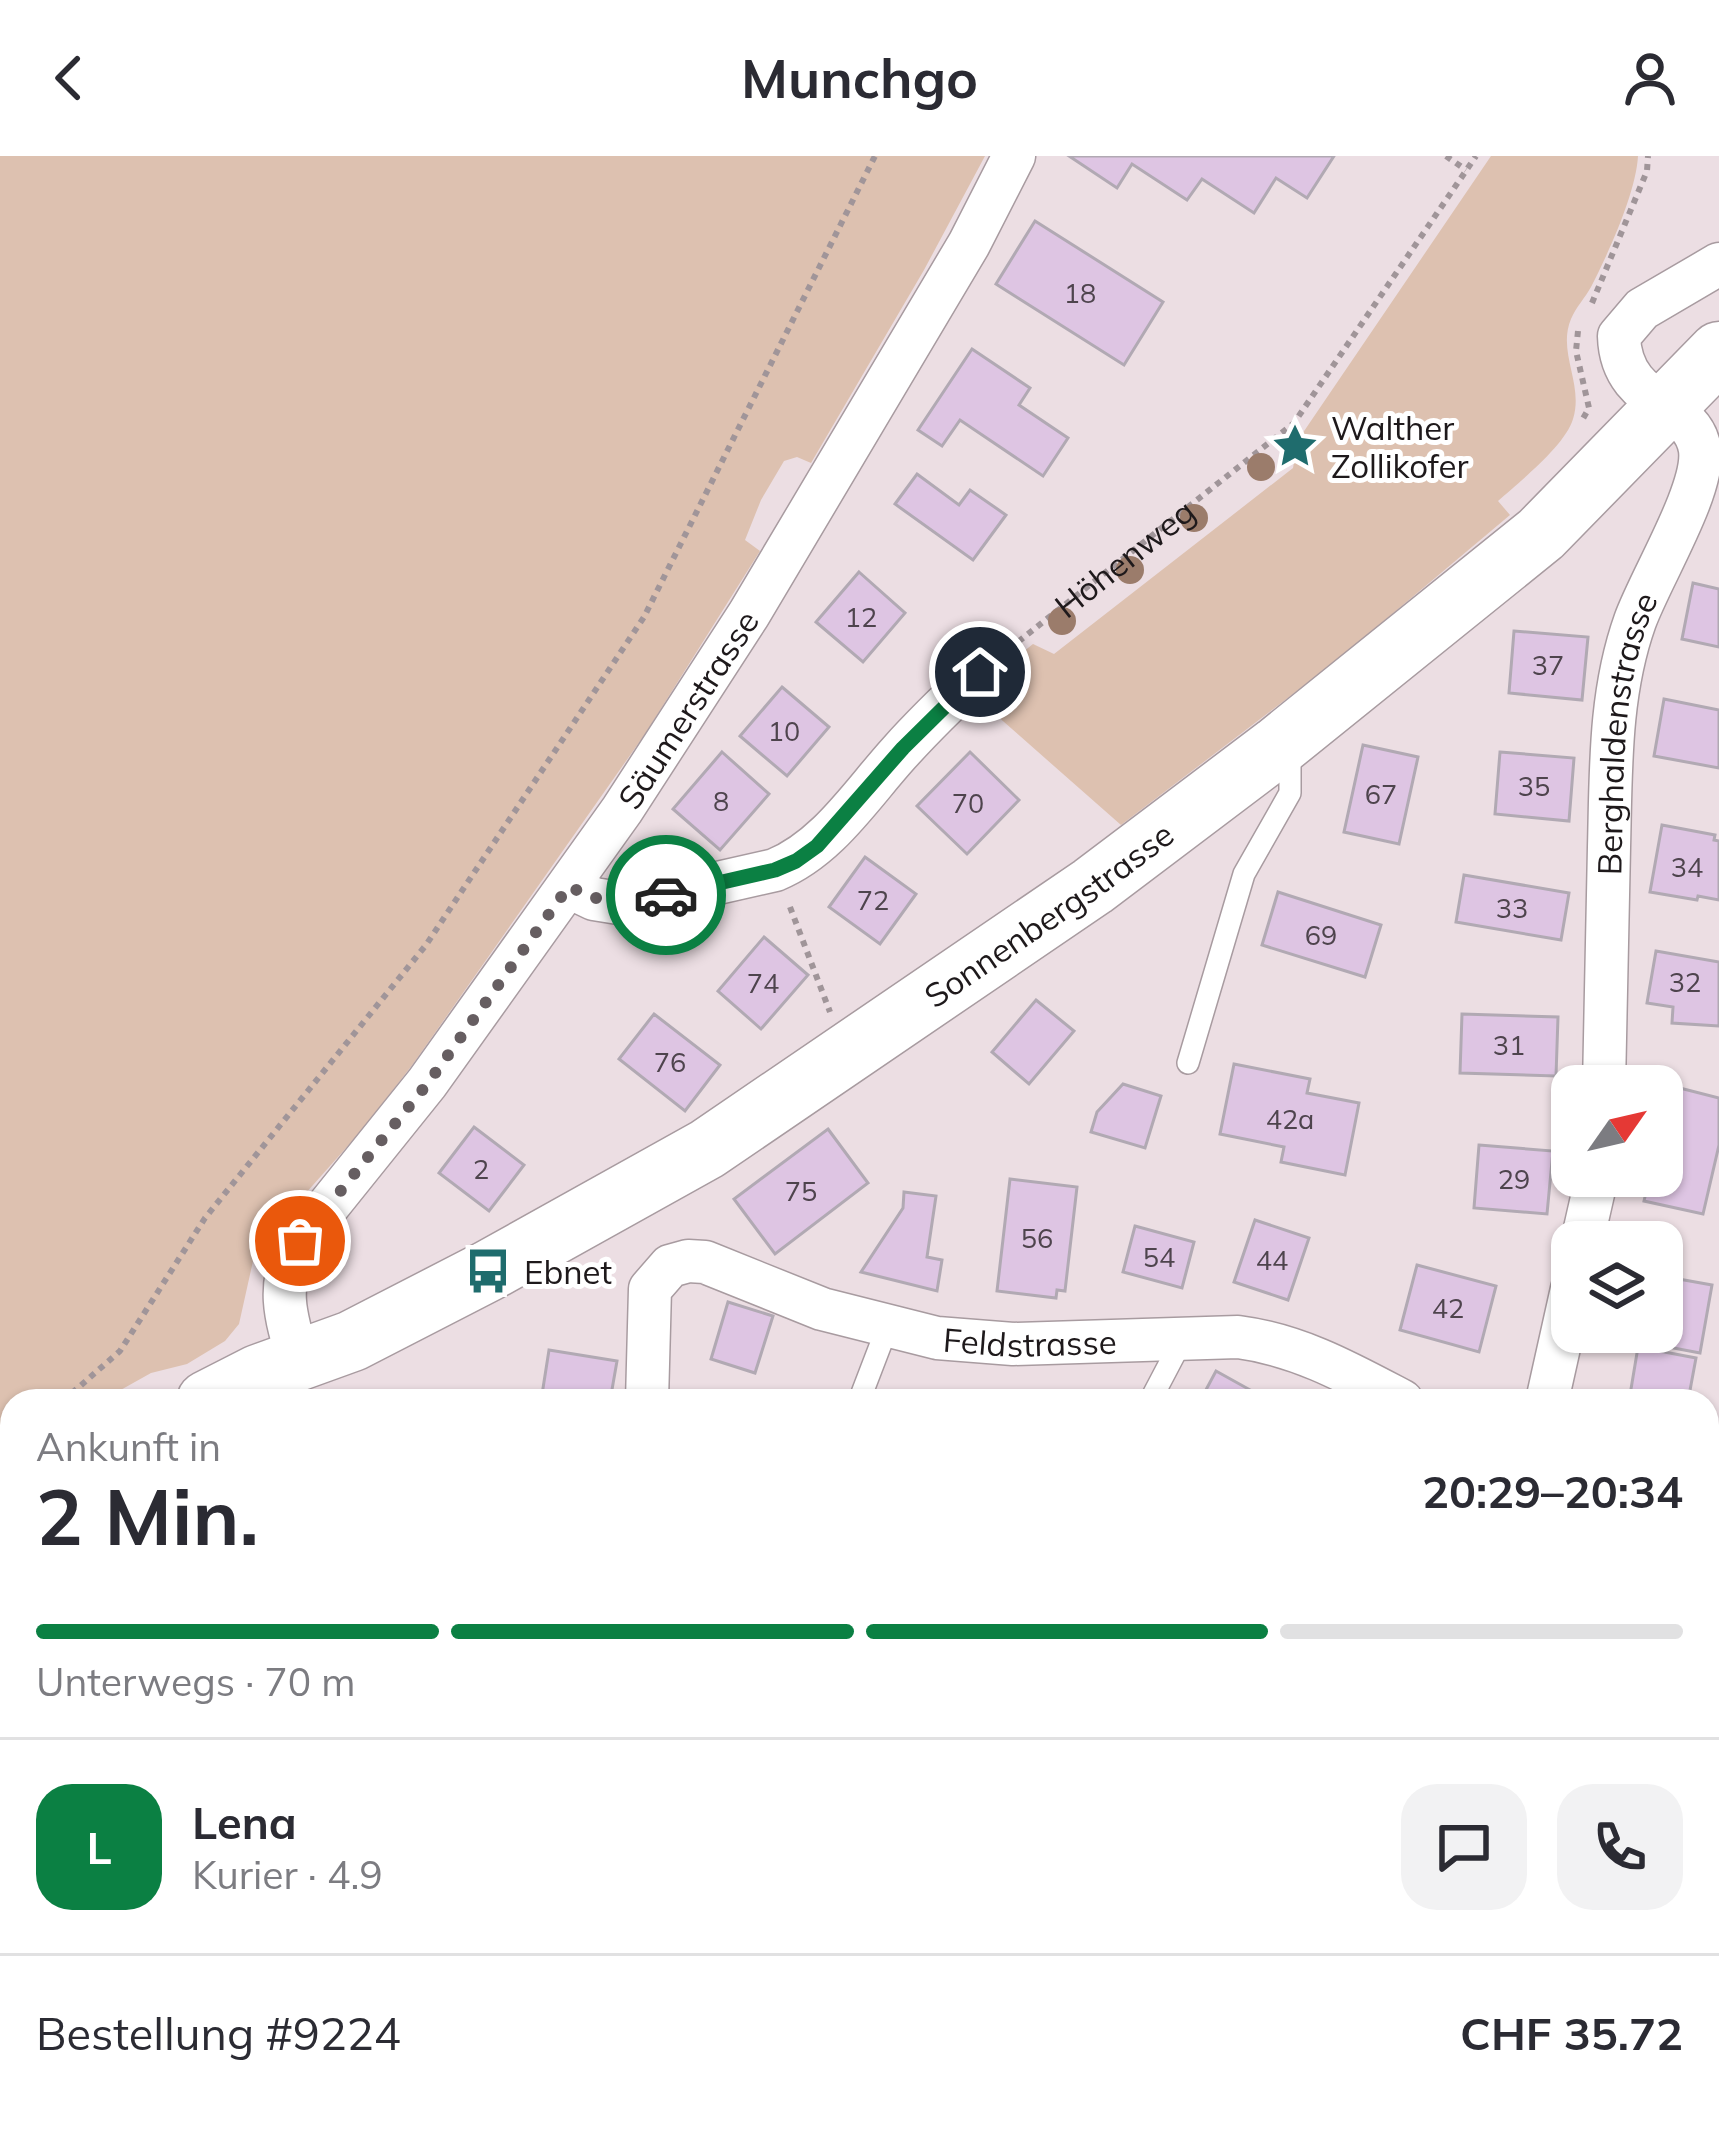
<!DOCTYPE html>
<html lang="de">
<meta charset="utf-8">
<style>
:root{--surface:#fff;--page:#f2f2f3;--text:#2b2b33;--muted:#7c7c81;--line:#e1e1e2;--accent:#0b8043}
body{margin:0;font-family:Mulish,sans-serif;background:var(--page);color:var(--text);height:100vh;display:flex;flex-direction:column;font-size:45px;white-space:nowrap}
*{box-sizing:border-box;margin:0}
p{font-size:39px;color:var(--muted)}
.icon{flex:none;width:66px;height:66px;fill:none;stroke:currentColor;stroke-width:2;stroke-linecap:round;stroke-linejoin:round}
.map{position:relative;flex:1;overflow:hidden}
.drawer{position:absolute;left:0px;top:1233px;width:1719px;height:744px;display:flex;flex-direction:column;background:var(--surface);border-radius:36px 36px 0 0;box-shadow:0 3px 9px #0004}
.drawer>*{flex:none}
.needle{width:78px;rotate:56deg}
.buttons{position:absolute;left:1551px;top:909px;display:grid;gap:24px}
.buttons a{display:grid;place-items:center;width:132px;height:132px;border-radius:24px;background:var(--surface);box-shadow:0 3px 9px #0004;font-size:60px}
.pin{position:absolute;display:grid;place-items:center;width:102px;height:102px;color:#fff;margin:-51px;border:6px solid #fff;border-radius:50%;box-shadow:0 3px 12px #0007}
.courier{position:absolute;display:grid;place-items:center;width:120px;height:120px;margin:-60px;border:9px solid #0b8043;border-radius:50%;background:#fff;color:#222;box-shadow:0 3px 15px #0007}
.head em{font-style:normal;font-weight:700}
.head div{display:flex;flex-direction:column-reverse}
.head{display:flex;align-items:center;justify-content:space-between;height:204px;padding:0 36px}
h1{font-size:78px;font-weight:700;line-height:90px}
.bar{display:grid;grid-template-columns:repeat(4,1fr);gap:18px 12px;align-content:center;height:144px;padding:0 36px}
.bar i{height:15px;border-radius:9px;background:var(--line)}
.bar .current{background:var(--accent)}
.bar p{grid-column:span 4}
.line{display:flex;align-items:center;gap:30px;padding:0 36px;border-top:3px solid var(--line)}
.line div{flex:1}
.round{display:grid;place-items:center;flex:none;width:126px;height:126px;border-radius:36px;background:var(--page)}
header{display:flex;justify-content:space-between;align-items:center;height:156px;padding:0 36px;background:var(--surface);font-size:54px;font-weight:700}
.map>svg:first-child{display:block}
.green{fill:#ddc1b0}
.building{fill:#dec5e3;stroke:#b1a9b3;stroke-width:3}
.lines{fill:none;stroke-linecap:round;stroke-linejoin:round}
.lane-casing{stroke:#a89ba0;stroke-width:24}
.street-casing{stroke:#a89ba0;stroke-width:45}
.secondary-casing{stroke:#a89ba0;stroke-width:63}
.path{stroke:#a09599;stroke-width:6;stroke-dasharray:6 6;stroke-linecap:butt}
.lane{stroke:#fff;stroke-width:21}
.street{stroke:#fff;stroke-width:42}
.secondary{stroke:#fff;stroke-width:60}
.tree{fill:#9b7c6b}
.done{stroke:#665e61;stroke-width:12;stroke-dasharray:0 21.6}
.route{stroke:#0b8043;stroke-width:15}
.labels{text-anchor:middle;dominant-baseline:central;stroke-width:10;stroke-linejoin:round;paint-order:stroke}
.number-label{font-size:27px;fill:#4e444d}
.poi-label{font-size:33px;fill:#1e191b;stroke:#fff;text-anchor:start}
.street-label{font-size:33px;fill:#1e191b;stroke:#fff}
</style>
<header><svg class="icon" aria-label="back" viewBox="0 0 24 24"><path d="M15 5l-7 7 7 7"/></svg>Munchgo<svg class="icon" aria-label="person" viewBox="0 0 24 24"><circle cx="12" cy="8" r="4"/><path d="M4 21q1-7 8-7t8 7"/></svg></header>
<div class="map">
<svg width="1719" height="1977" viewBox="0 0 1719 1977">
<rect width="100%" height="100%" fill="#ecdee3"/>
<g class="green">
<path d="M0 0H985L924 114 811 307 797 301 784 305 761 344 745 384 760 395 645 578 413 908 362 974 265 1083 253 1105 239 1168 225 1185 187 1208 151 1217 101 1245H12V1307L0 1313Z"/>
<path d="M1491 0H1638C1636 37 1608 98 1591 131 1585 142 1576 151 1571 163 1557 196 1584 228 1573 263 1565 290 1519 326 1498 345L1510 359 1335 506 1121 669 971 537 1033 488 1054 498 1293 312 1298 284Z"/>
</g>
<g class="building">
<path d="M1069 0H1334L1307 42 1276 22 1254 57 1202 23 1187 44 1132 8 1117 32Z"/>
<path d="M1035 65 1163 146 1124 209 996 128Z"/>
<path d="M972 193 1030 232 1019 249 1068 282 1043 320 960 264 942 290 918 274Z"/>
<path d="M917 318 959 349 970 334 1006 359 973 404 895 348Z"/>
<path d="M859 416 905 457 863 506 816 466Z"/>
<path d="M1693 427 1719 433V491L1682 483Z"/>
<path d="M1514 475 1588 481 1582 544 1509 537Z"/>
<path d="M782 531 829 571 787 620 740 580Z"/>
<path d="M1664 543 1719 554V612L1654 600Z"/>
<path d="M1363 589 1418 601 1399 688 1344 676Z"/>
<path d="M722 596 769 638 720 694 673 653Z"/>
<path d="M970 596 1019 644 967 698 917 650Z"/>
<path d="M1500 596 1574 602 1569 665 1495 658Z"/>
<path d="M1662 669 1715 679 1714 684 1719 685V744L1698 740 1697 744 1650 736Z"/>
<path d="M865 701 916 738 880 788 829 751Z"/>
<path d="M1464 719 1569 737 1561 784 1456 766Z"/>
<path d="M1278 736 1381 769 1365 821 1262 789Z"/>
<path d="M764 781 808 819 761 873 718 835Z"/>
<path d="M1656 795 1719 806V870L1672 867 1673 851 1647 847Z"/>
<path d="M1036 844 1074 875 1029 928 992 896Z"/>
<path d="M654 858 720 909 685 955 619 903Z"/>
<path d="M1462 858 1558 861 1556 920 1460 917Z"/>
<path d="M1234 908 1310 923 1307 937 1359 947 1345 1019 1281 1006 1284 991 1220 978Z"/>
<path d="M1123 928 1161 940 1145 992 1091 976 1097 956Z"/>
<path d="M1672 930 1719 942V989L1703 1058 1644 1045 1650 1020H1662V972Z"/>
<path d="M474 971 524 1009 489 1055 439 1017Z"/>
<path d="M828 973 868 1027 775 1098 734 1043Z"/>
<path d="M1479 989 1553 995 1547 1058 1474 1052Z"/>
<path d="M1010 1023 1077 1031 1065 1135 1057 1134 1056 1142 997 1135Z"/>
<path d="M904 1036 936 1040 927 1101 942 1104 937 1135 861 1116 903 1052Z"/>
<path d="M1255 1064 1309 1082 1288 1144 1234 1126Z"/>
<path d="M1135 1070 1194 1086 1182 1132 1123 1116Z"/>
<path d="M1417 1109 1496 1130 1479 1196 1400 1174Z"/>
<path d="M1662 1120 1712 1129 1700 1197 1642 1186 1644 1176H1662Z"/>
<path d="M728 1146 773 1160 755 1217 711 1203Z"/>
<path d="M1638 1191 1696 1202 1688 1245H1629Z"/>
<path d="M549 1194 617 1205 610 1245H541Z"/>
<path d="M1216 1215 1270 1245H1200Z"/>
<path d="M0 1538 12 1558V1619L7 1621 0 1609Z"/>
<path d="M0 1789 12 1797V1903L0 1895Z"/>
<path d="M1707 1957 1715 1968 1702 1977H1615L1606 1965H1707Z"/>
<path d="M482 1965H497L519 1977H476Z"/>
<path d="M740 1965H815L805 1977H755Z"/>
<path d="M934 1965H978L993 1977H924Z"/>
<path d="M1214 1965H1283L1297 1977H1204Z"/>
<path d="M1534 1965H1541L1549 1977H1516Z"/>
</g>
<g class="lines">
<g class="lane-casing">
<g id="lane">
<path d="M1188 907 1244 718 1290 637V609L1281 597"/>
<path d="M859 1245 887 1172"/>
<path d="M1150 1245 1182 1184"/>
</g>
</g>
<g class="street-casing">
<g id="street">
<path d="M569 731 594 743 625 748 775 714C828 692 861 639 899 597 924 569 952 542 980 516"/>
<path id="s2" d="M1604 930C1606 850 1607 771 1609 691 1611 615 1609 538 1635 465 1650 423 1705 334 1700 294 1693 244 1621 252 1619 180L1642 153 1719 108"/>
<path d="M1582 1086 1597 1020"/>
<path id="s3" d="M299 1205C285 1161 275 1127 300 1085L427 927 622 654 749 458 969 88 1014 0"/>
<path id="s4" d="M647 1245 650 1133 670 1110 688 1105 705 1106 822 1153 937 1182 1013 1188 1238 1181C1299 1189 1349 1217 1402 1245"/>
<path d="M1547 1245 1572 1133"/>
<path d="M1707 1327 1719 1329"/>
<path d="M0 1744 12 1753"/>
<path d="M1032 1965 1047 1977"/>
<path d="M401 1977 405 1965"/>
<path d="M855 1977 864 1965"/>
<path d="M1344 1977 1353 1965"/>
</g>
</g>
<g class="secondary-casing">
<g id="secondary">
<path id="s5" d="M207 1245 258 1219 352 1185 488 1115 707 993 1093 730 1277 591 1541 378 1719 196"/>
<path d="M0 1351 12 1346"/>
<path d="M1707 1602 1719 1582"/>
<path d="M1420 1977 1429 1965"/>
</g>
</g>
<g class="path">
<path d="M1446 0 1466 14"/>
<path d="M1592 147 1647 15 1648 0"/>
<path d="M1578 175 1576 195 1589 252 1581 266"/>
<path id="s1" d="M1009 493 1294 267 1476 0"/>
<path d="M790 751 830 856"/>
<path d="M63 1245 120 1195 205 1062 426 789 644 461 875 0"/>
<path d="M0 1411 12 1440"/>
<path d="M0 1538 12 1525"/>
<path d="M0 1688 12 1675"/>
<path d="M0 1970 12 1957"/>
</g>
<use href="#lane" class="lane"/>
<use href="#street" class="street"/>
<use href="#secondary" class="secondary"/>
</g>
<g class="tree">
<circle cx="1261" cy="311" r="14"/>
<circle cx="1194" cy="362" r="14"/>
<circle cx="1130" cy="414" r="14"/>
<circle cx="1062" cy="465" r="14"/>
</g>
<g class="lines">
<path class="done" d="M300 1085 428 927 569 730C607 751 625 748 666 739"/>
<path class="route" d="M666 739 775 714 796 705 817 690 903 592 980 516"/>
</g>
<defs>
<g id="sight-bare" transform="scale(3.6)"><path d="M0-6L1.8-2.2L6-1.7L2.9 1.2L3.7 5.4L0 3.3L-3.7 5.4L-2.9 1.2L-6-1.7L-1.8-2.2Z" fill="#1f6c6d" stroke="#fff" stroke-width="2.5" paint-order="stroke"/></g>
<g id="bus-bare" transform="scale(3.6)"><path d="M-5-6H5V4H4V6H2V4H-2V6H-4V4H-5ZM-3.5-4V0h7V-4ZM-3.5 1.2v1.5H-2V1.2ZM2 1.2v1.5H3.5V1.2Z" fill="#1f6c6d" stroke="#fff" stroke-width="2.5" paint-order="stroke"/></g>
</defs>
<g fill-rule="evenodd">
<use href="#sight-bare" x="1295" y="290"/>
<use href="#bus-bare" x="488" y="1115"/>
</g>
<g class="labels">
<g class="number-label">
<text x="1080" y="137">18</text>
<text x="861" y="461">12</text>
<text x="1548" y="509">37</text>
<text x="784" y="575">10</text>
<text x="1534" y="630">35</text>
<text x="1381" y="638">67</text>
<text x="721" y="645">8</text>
<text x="968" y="647">70</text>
<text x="1687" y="711">34</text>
<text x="873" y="744">72</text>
<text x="1512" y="752">33</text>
<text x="1321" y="779">69</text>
<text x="1685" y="826">32</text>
<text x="763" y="827">74</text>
<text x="1509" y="889">31</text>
<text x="670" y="906">76</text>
<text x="1290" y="963">42a</text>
<text x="481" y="1013">2</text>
<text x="1514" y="1023">29</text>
<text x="801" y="1035">75</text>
<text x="1037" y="1082">56</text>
<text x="1159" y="1101">54</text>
<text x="1272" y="1104">44</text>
<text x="1448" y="1152">42</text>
</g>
<g class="poi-label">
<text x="1331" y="271">Walther<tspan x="1331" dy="38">Zollikofer</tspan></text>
<text x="524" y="1115">Ebnet</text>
</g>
<g class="street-label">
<text stroke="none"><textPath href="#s1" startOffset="147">Höhenweg</textPath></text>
<text stroke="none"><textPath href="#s3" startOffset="783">Säumerstrasse</textPath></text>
<text stroke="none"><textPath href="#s2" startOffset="354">Berghaldenstrasse</textPath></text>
<text stroke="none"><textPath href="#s5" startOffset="975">Sonnenbergstrasse</textPath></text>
<text stroke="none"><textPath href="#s4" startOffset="516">Feldstrasse</textPath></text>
</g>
</g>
</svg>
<div class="buttons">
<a><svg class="needle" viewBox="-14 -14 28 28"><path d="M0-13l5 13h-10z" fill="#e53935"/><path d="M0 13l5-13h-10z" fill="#7c7c81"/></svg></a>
<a><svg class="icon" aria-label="layers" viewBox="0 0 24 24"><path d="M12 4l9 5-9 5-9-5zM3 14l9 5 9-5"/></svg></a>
</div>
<div class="pin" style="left:300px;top:1085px;background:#ea580c"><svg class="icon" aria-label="bag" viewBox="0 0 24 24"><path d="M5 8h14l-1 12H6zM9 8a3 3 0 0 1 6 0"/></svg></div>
<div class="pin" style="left:980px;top:516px;background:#1f2937"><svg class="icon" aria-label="home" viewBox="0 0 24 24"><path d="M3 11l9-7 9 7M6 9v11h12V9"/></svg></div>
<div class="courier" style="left:666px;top:739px"><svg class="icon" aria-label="car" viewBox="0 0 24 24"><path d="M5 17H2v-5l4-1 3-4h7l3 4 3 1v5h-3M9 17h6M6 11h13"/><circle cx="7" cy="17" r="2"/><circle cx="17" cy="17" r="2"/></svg></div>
<section class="drawer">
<div class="head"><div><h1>2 Min.</h1><p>Ankunft in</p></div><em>20:29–20:34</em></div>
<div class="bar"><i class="current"></i><i class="current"></i><i class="current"></i><i></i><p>Unterwegs · 70 m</p></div>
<div class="line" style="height:216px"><b class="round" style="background:var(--accent);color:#fff">L</b><div><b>Lena</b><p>Kurier · 4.9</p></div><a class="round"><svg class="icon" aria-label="chat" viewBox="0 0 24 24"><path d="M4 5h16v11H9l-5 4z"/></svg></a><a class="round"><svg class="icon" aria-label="phone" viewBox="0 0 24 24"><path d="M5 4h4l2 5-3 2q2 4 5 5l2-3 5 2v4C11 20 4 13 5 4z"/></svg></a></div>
<div class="line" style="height:156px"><div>Bestellung #9224</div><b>CHF 35.72</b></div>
</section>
</div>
